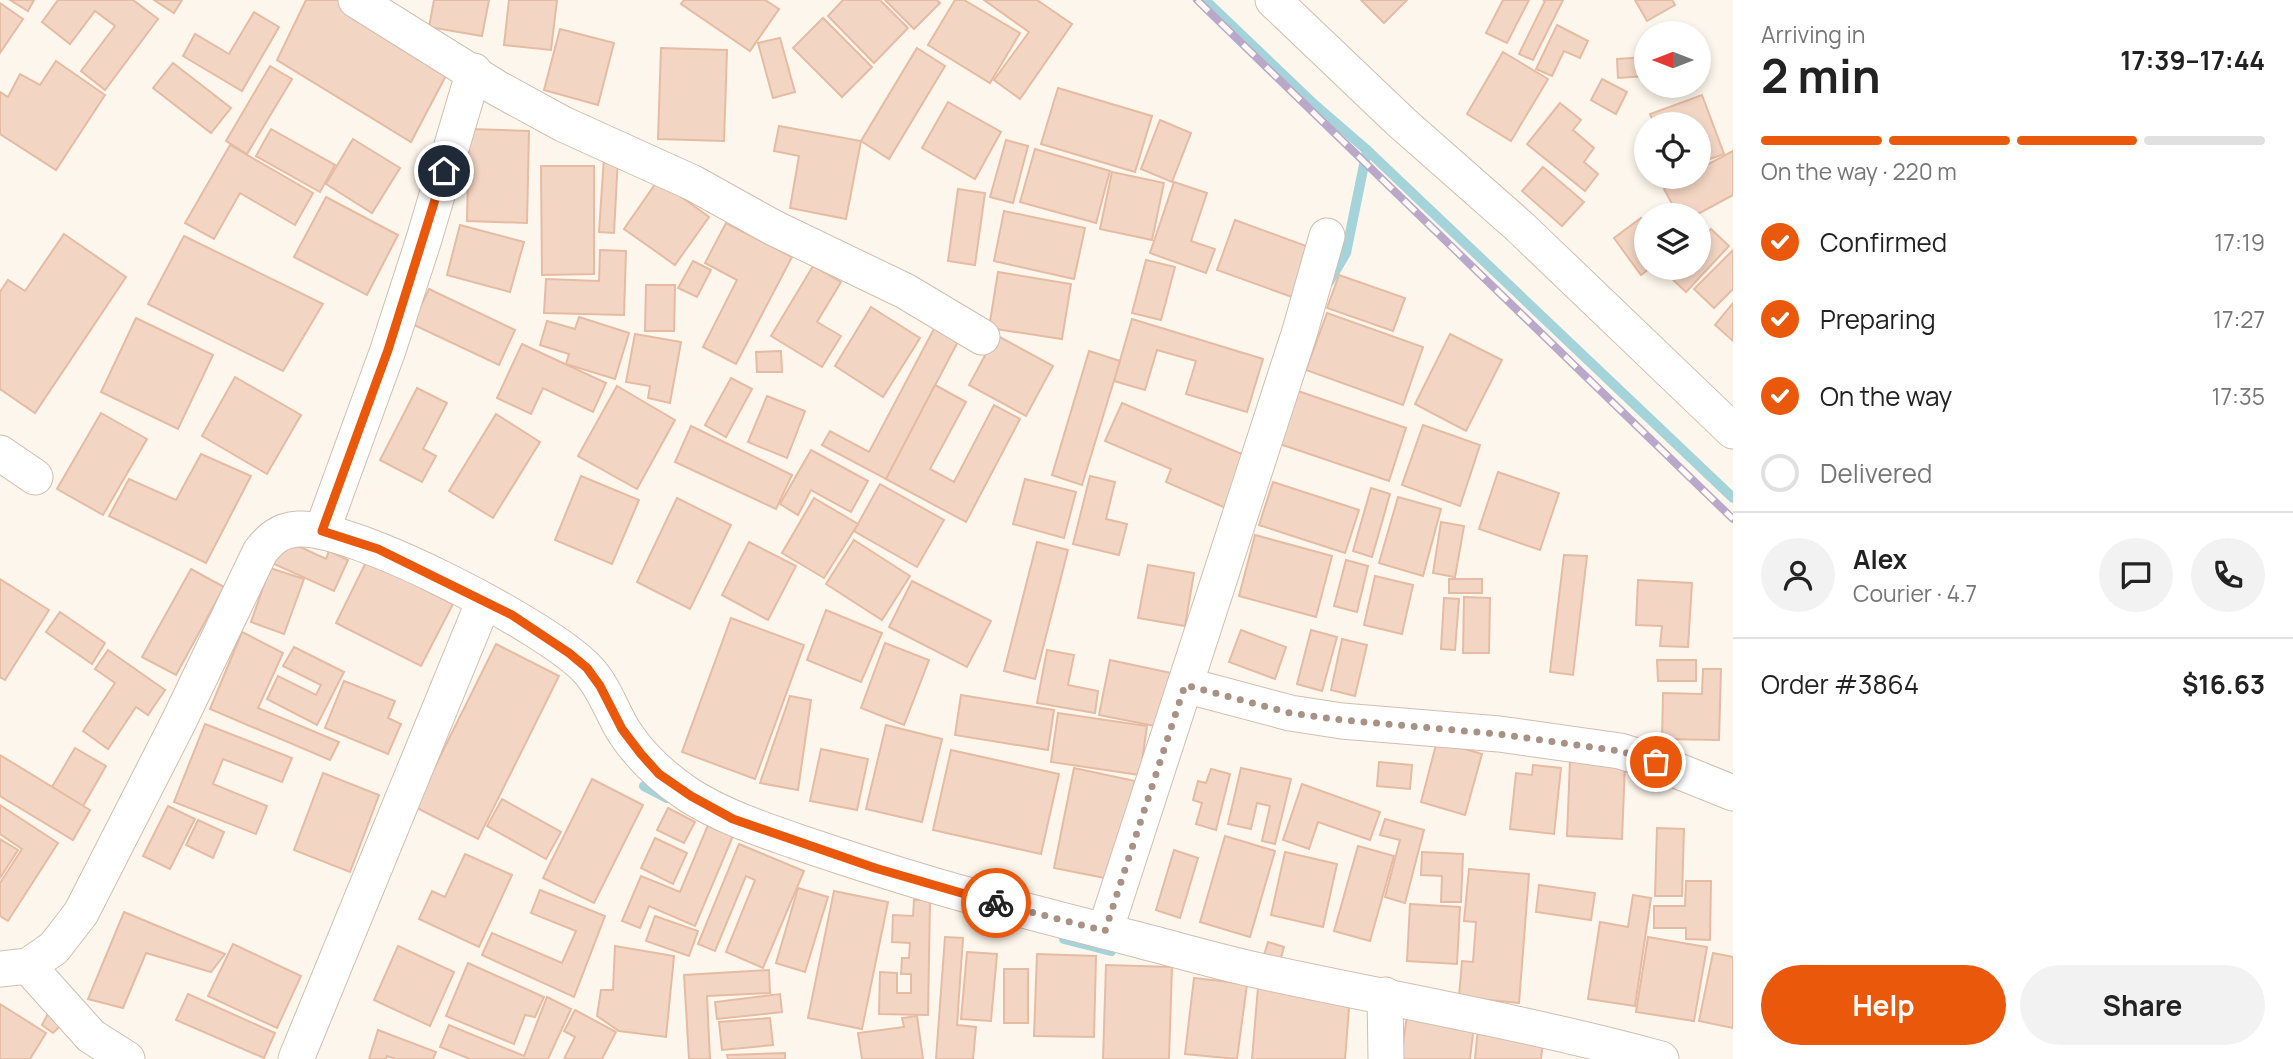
<!DOCTYPE html>
<meta charset="utf-8">
<style>
:root{--surface:#fff;--page:#f2f2f2;--text:#222;--muted:#767676;--line:#e0e0e0;--accent:#ea580c}
body{margin:0;font-family:Manrope,sans-serif;background:var(--page);color:var(--text);height:100vh;display:flex;flex-direction:column;font-size:26px;white-space:nowrap}
*{box-sizing:border-box;margin:0}
p{font-size:23px;color:var(--muted)}
.icon{flex:none;width:38px;height:38px;fill:none;stroke:currentColor;stroke-width:2;stroke-linecap:round;stroke-linejoin:round}
.map{position:relative;flex:1;overflow:hidden}
.side{display:flex;flex-direction:column;background:var(--surface);width:560px}
.side>*{flex:none}
.needle{width:46px;rotate:270deg}
.buttons{position:absolute;left:1634px;top:21px;display:grid;gap:14px}
.buttons a{display:grid;place-items:center;width:77px;height:77px;border-radius:50%;background:var(--surface);box-shadow:0 4px 10px #0003;font-size:35px}
.pin{position:absolute;display:grid;place-items:center;width:60px;height:60px;color:#fff;margin:-30px;border:4px solid #fff;border-radius:50%;box-shadow:0 2px 7px #0007}
.courier{position:absolute;display:grid;place-items:center;width:70px;height:70px;margin:-35px;border:5px solid #ea580c;border-radius:50%;background:#fff;color:#222;box-shadow:0 2px 9px #0007}
.head em{font-style:normal;font-weight:700}
.head div{display:flex;flex-direction:column-reverse}
.head{display:flex;align-items:center;justify-content:space-between;height:119px;padding:0 28px}
h1{font-size:46px;font-weight:700;line-height:52px}
.bar{display:grid;grid-template-columns:repeat(4,1fr);gap:10px 7px;align-content:center;height:84px;padding:0 28px}
.bar i{height:9px;border-radius:5px;background:var(--line)}
.bar .current{background:var(--accent)}
.bar p{grid-column:span 4}
.line{display:flex;align-items:center;gap:18px;padding:0 28px;border-top:2px solid var(--line)}
.line div{flex:1}
.round{display:grid;place-items:center;flex:none;width:74px;height:74px;border-radius:37px;background:var(--page)}
ol{padding:0 28px;list-style:none}
li{display:flex;align-items:center;gap:21px;height:77px}
li p{margin-inline-start:auto}
li .icon{padding:7px;border-radius:50%;background:var(--accent);color:#fff;stroke-width:4}
li:last-child{color:var(--muted)}
li i{width:38px;height:38px;border:4px solid var(--line);border-radius:50%}
.primary-button{display:flex;gap:14px;margin-top:auto;padding:14px 28px}
.primary-button a{flex:1;height:80px;border-radius:42px;background:var(--accent);color:#fff;font-size:28px;font-weight:700;line-height:80px;text-align:center}
.primary-button a+a{background:var(--page);color:var(--text)}
main{display:flex;flex:1;min-height:0}
.map>svg:first-child{display:block}
.lines{fill:none;stroke-linecap:round;stroke-linejoin:round}
.stream{stroke:#a5d3da;stroke-width:10}
.building{fill:#f3d5c3;stroke:#e6bba3;stroke-width:2}
.street-casing{stroke:#d1beb0;stroke-width:37}
.street{stroke:#fff;stroke-width:35}
.rail-casing{stroke:#b9a8c9;stroke-width:8}
.rail{stroke:#fffaf3;stroke-width:5;stroke-dasharray:16;stroke-linecap:butt}
.done{stroke:#a89285;stroke-width:7;stroke-dasharray:0 12.6}
.route{stroke:#ea580c;stroke-width:9}
</style>
<main>
<div class="map">
<svg width="1733" height="1059" viewBox="0 0 1733 1059">
<rect width="100%" height="100%" fill="#fdf6ec"/>
<g class="lines">
<g class="stream">
<path d="M1205 0 1315 105 1367 150 1733 498"/>
<path d="M1329 282 1346 253 1367 150"/>
<path d="M644 786 667 798"/>
<path d="M1064 939 1111 951 1115 940"/>
</g>
</g>
<g class="building">
<path d="M10 0H34L28 11Z"/>
<path d="M58 0H133L158 19 105 90 81 71 115 26 95 11 70 44 42 22Z"/>
<path d="M154 0H182L174 13Z"/>
<path d="M306 0H342L451 66 411 142 277 60Z"/>
<path d="M434 0H489L482 36 429 27Z"/>
<path d="M509 0H557L551 50 504 45Z"/>
<path d="M684 0H765L779 9 750 51 681 4Z"/>
<path d="M843 0H880L908 28 874 63 828 16Z"/>
<path d="M885 0H937L940 3 914 29Z"/>
<path d="M955 0H964L1020 33 990 83 928 45Z"/>
<path d="M984 0H1037L1072 24 1020 99 994 80 1029 32Z"/>
<path d="M1361 0H1407L1384 23Z"/>
<path d="M1503 0H1529L1507 43 1486 33Z"/>
<path d="M1543 0H1563L1533 60 1519 54 1545 1Z"/>
<path d="M1635 0H1672L1675 5 1647 21Z"/>
<path d="M0 3 23 19 0 53Z"/>
<path d="M254 12 279 27 242 91 183 56 195 34 229 54Z"/>
<path d="M823 18 872 67 842 97 793 48Z"/>
<path d="M1557 25 1588 41 1580 58 1564 51 1552 76 1536 69Z"/>
<path d="M560 29 614 43 598 105 544 90Z"/>
<path d="M780 38 795 92 773 98 758 43Z"/>
<path d="M661 48 727 50 724 141 658 139Z"/>
<path d="M917 48 945 66 889 159 861 141Z"/>
<path d="M1503 52 1548 79 1511 141 1467 114Z"/>
<path d="M1647 57V76L1618 78 1617 59Z"/>
<path d="M56 61 105 95 56 170 0 134V92L8 97 20 74 40 85Z"/>
<path d="M173 63 231 108 211 133 153 88Z"/>
<path d="M270 66 292 79 247 154 226 141Z"/>
<path d="M1602 79 1627 92 1616 114 1591 100Z"/>
<path d="M1058 88 1152 116 1135 172 1041 144Z"/>
<path d="M1702 95 1724 154 1699 163V124H1654L1650 114Z"/>
<path d="M948 102 1001 132 975 179 922 148Z"/>
<path d="M1560 103 1581 120 1573 130 1594 148 1584 162 1598 174 1585 191 1527 144Z"/>
<path d="M1160 120 1191 133 1172 182 1141 169Z"/>
<path d="M779 126 861 141 846 219 790 208 799 156 774 151Z"/>
<path d="M271 129 335 165 320 192 256 156Z"/>
<path d="M469 129 529 131 527 223 467 221Z"/>
<path d="M353 139 400 168 372 213 326 184Z"/>
<path d="M1006 140 1028 146 1013 203 990 197Z"/>
<path d="M230 145 313 193 295 225 240 193 214 239 185 223Z"/>
<path d="M1035 149 1110 171 1096 223 1020 202Z"/>
<path d="M1733 151V195L1696 215H1678L1664 189 1686 177H1699V169Z"/>
<path d="M604 157H618L614 233 599 232Z"/>
<path d="M541 166H594V274L542 275Z"/>
<path d="M1543 167 1584 202 1562 226 1522 191Z"/>
<path d="M1112 172 1164 183 1152 240 1100 229Z"/>
<path d="M658 180 709 217 675 265 624 229Z"/>
<path d="M1174 182 1207 193 1191 241 1215 249 1206 273 1150 253Z"/>
<path d="M958 189 985 193 975 265 948 261Z"/>
<path d="M326 197 398 235 367 295 294 257Z"/>
<path d="M1004 211 1085 228 1074 279 994 261Z"/>
<path d="M1641 218 1647 226V268H1650L1641 275 1614 238Z"/>
<path d="M1235 220 1309 247 1292 297 1217 270Z"/>
<path d="M726 223 792 257 736 364 703 347 737 280 705 263Z"/>
<path d="M460 225 524 242 510 292 447 275Z"/>
<path d="M1711 229 1729 246 1686 292 1668 275 1674 268H1699V241Z"/>
<path d="M64 234 126 277 35 413 0 389V292L8 280 25 291Z"/>
<path d="M184 236 323 304 283 371 148 304Z"/>
<path d="M600 250 626 251 624 315 544 313 546 279 599 281Z"/>
<path d="M1733 250V289L1714 308 1694 289Z"/>
<path d="M1146 260 1175 267 1161 320 1132 313Z"/>
<path d="M693 261 711 270 697 297 678 288Z"/>
<path d="M813 266 841 282 817 322 841 336 822 367 771 336Z"/>
<path d="M998 272 1071 284 1062 339 989 328Z"/>
<path d="M1339 275 1405 298 1393 331 1327 308Z"/>
<path d="M646 285H675L674 331H645Z"/>
<path d="M429 289 515 330 499 365 412 324Z"/>
<path d="M1733 303V341L1715 325Z"/>
<path d="M871 307 920 338 883 397 835 366Z"/>
<path d="M1327 313 1423 347 1403 405 1306 370Z"/>
<path d="M579 317 629 333 615 379 566 364 569 354 540 345 547 321 575 329Z"/>
<path d="M136 318 213 355 178 429 101 392Z"/>
<path d="M1132 319 1263 359 1247 412 1186 394 1196 361 1157 350 1145 390 1114 381Z"/>
<path d="M937 323 961 336 886 479 822 445 830 431 869 452Z"/>
<path d="M635 334 681 342 670 403 648 398 650 386 626 382Z"/>
<path d="M1450 334 1502 360 1466 431 1415 404Z"/>
<path d="M996 335 1053 366 1026 416 969 385Z"/>
<path d="M522 344 606 383 593 412 543 388 531 414 497 398Z"/>
<path d="M781 351 782 372H757L756 352Z"/>
<path d="M1089 351 1120 361 1082 485 1052 475Z"/>
<path d="M235 377 301 415 267 474 202 436Z"/>
<path d="M731 378 752 389 726 437 705 425Z"/>
<path d="M935 385 966 402 930 469 954 482 994 405 1020 419 966 522 886 479Z"/>
<path d="M617 386 675 420 637 489 578 456Z"/>
<path d="M417 388 447 403 423 449 436 456 422 482 380 460Z"/>
<path d="M1298 391 1406 428 1389 481 1280 444Z"/>
<path d="M767 396 805 411 787 458 748 442Z"/>
<path d="M1122 403 1256 460 1235 512 1166 482 1171 469 1105 441Z"/>
<path d="M101 413 147 439 103 515 57 489Z"/>
<path d="M496 414 540 442 493 518 449 491Z"/>
<path d="M1423 425 1480 445 1460 506 1402 485Z"/>
<path d="M691 426 792 475 776 509 675 462Z"/>
<path d="M811 450 868 481 851 512 811 490 798 515 780 504Z"/>
<path d="M201 454 251 476 206 563 109 516 129 479 176 500Z"/>
<path d="M1498 472 1559 493 1540 550 1479 529Z"/>
<path d="M581 476 639 500 612 564 555 540Z"/>
<path d="M1090 476 1115 482 1106 519 1127 524 1119 555 1073 544Z"/>
<path d="M1025 479 1076 492 1064 538 1013 524Z"/>
<path d="M1273 482 1359 510 1345 553 1259 525Z"/>
<path d="M880 484 944 520 917 567 854 531Z"/>
<path d="M1371 488 1390 494 1372 557 1353 551Z"/>
<path d="M1398 497 1441 509 1423 576 1379 563Z"/>
<path d="M677 498 731 525 690 609 637 582Z"/>
<path d="M814 498 858 524 824 578 782 553Z"/>
<path d="M1441 522 1464 526 1455 577 1433 573Z"/>
<path d="M1255 535 1332 556 1316 617 1239 596Z"/>
<path d="M283 539 326 559 329 551 348 560 334 591 272 563Z"/>
<path d="M854 540 910 576 882 620 826 584Z"/>
<path d="M749 542 796 566 768 620 722 595Z"/>
<path d="M1037 542 1068 550 1035 679 1004 671Z"/>
<path d="M1564 555 1587 556 1573 675 1550 672Z"/>
<path d="M367 560 453 604 421 666 336 623Z"/>
<path d="M1346 560 1368 566 1357 612 1334 606Z"/>
<path d="M1148 565 1194 573 1185 626 1138 618Z"/>
<path d="M270 568 304 579 284 634 251 622Z"/>
<path d="M191 569 224 587 176 675 142 657Z"/>
<path d="M1375 576 1413 585 1402 634 1364 625Z"/>
<path d="M0 579 49 610 5 680 0 677Z"/>
<rect x="1449" y="579" width="33" height="14"/>
<path d="M1638 580 1692 583 1688 647 1660 646 1662 626 1636 625Z"/>
<path d="M912 581 991 621 967 667 889 627Z"/>
<path d="M1464 597 1490 598 1489 653H1463Z"/>
<path d="M1444 598 1459 599 1455 650 1441 649Z"/>
<path d="M826 610 882 633 861 682 807 660Z"/>
<path d="M60 612 105 643 92 664 46 632Z"/>
<path d="M731 618 804 645 755 779 682 752Z"/>
<path d="M1241 630 1286 647 1275 679 1229 662Z"/>
<path d="M1311 630 1337 637 1322 691 1297 684Z"/>
<path d="M242 632 283 653 258 708 339 742 330 760 210 709Z"/>
<path d="M1342 639 1367 645 1355 696 1331 690Z"/>
<path d="M885 643 929 660 904 725 861 708Z"/>
<path d="M496 644 559 676 478 839 415 807Z"/>
<path d="M294 647 344 672 317 725 267 699 278 676 316 695 321 685 283 666Z"/>
<path d="M108 650 165 690 148 715 136 707 108 749 83 731 115 683 95 669Z"/>
<path d="M1047 650 1074 655 1068 685 1098 691 1095 713 1037 703Z"/>
<path d="M1110 660 1171 673 1160 727 1099 715Z"/>
<path d="M1657 660H1696V681H1658Z"/>
<path d="M1703 669H1721L1719 740 1662 739 1663 693 1702 694Z"/>
<path d="M344 681 395 701 388 718 401 724 388 754 325 728Z"/>
<path d="M961 695 1054 710 1048 750 955 735Z"/>
<path d="M790 696 811 700 798 790 760 783Z"/>
<path d="M1058 713 1147 726 1140 775 1051 762Z"/>
<path d="M205 724 292 758 282 782 223 759 213 784 267 806 256 834 174 802Z"/>
<path d="M886 725 942 739 922 822 866 809Z"/>
<path d="M1437 741 1482 754 1465 815 1421 802Z"/>
<path d="M75 748 106 766 83 806 52 787Z"/>
<path d="M821 749 868 759 857 810 810 801Z"/>
<path d="M951 750 1059 774 1041 854 933 830Z"/>
<path d="M0 755 90 810 73 840 0 796Z"/>
<path d="M1570 760 1625 763 1622 839 1567 836Z"/>
<path d="M1379 762 1412 765 1410 789 1377 786Z"/>
<path d="M1533 765 1561 768 1554 834 1510 829 1516 773 1532 775Z"/>
<path d="M1074 768 1135 781 1115 880 1054 868Z"/>
<path d="M1241 768 1291 779 1275 844 1262 841 1270 806 1257 803 1251 829 1228 824Z"/>
<path d="M1211 769 1230 774 1216 830 1196 824 1202 803 1193 800 1198 781 1206 783Z"/>
<path d="M323 773 379 795 350 872 294 850Z"/>
<path d="M592 779 643 805 594 903 543 878Z"/>
<path d="M1302 784 1380 812 1370 840 1318 822 1309 849 1283 840Z"/>
<path d="M502 799 561 832 546 859 487 826Z"/>
<path d="M0 805 58 843 8 921 0 916V883L22 849 0 834Z"/>
<path d="M168 806 195 819 170 869 143 856Z"/>
<path d="M668 808 695 822 684 843 657 830Z"/>
<path d="M1385 819 1424 830 1405 903 1385 897 1400 840 1380 835Z"/>
<path d="M198 820 224 832 213 858 186 845Z"/>
<path d="M708 825 733 836 695 926 649 906 640 928 622 921 641 876 680 892Z"/>
<path d="M1657 828 1684 829 1682 896H1655Z"/>
<path d="M1225 836 1275 851 1250 937 1200 922Z"/>
<path d="M655 838 687 853 673 884 641 868Z"/>
<path d="M0 839 18 850 0 878Z"/>
<path d="M739 844 804 871 763 968 726 952 755 880 746 876 715 951 698 944Z"/>
<path d="M1358 846 1394 856 1370 941 1334 931Z"/>
<path d="M1174 850 1198 858 1180 918 1156 910Z"/>
<path d="M1285 852 1337 864 1323 927 1271 915Z"/>
<path d="M1422 852 1463 854 1461 902H1441L1442 876 1421 875Z"/>
<path d="M465 854 512 875 479 947 419 919 432 891 445 897Z"/>
<path d="M1469 869 1529 874 1519 1003 1459 997 1462 961 1473 962 1476 922 1464 921Z"/>
<path d="M1686 881H1711L1710 940 1686 939V928H1654V906H1685Z"/>
<path d="M1539 885 1595 893 1591 920 1536 912Z"/>
<path d="M798 888 828 897 805 972 776 963Z"/>
<path d="M540 890 605 916 574 997 482 955 492 933 562 963 576 931 531 913Z"/>
<path d="M834 891 888 902 862 1029 808 1018Z"/>
<path d="M1633 895 1651 898 1635 1006 1588 999 1600 922 1628 927Z"/>
<path d="M914 900H930L928 1015 879 1014 880 972 897 973V993H911V974H901L902 958H909L910 943 892 942 893 915 913 916Z"/>
<path d="M1410 904 1460 907 1457 964 1407 961Z"/>
<path d="M124 912 225 954 211 972 146 953 123 1008 88 999Z"/>
<path d="M655 916 698 931 689 956 646 941Z"/>
<path d="M945 937 963 938 957 1025 976 1027 973 1059H936Z"/>
<path d="M1648 937 1707 947 1694 1021 1636 1012Z"/>
<path d="M1268 942 1284 947 1278 968 1262 962Z"/>
<path d="M233 944 301 976 277 1028 208 996Z"/>
<path d="M398 946 454 972 430 1026 374 1000Z"/>
<path d="M615 946 674 956 666 1037 619 1031 597 1016 601 990H613Z"/>
<path d="M967 952 997 954 991 1021 961 1019Z"/>
<path d="M1713 953 1733 957V1028L1699 1021Z"/>
<path d="M1037 954 1096 956 1094 1037 1034 1036Z"/>
<path d="M468 963 544 997 535 1017 525 1015 514 1044 446 1016Z"/>
<path d="M1106 965 1172 967 1169 1059H1103Z"/>
<rect x="1004" y="969" width="24" height="54"/>
<path d="M769 970 770 993 707 996 710 1059H689L684 975Z"/>
<path d="M1194 978 1247 984 1237 1059 1185 1054Z"/>
<path d="M1258 987 1350 995 1345 1059H1252Z"/>
<path d="M188 994 275 1033 264 1058 176 1020Z"/>
<path d="M780 994 782 1012 717 1019 715 1002Z"/>
<path d="M547 997 571 1009 548 1059H470L440 1047 449 1025 524 1056Z"/>
<path d="M0 1004 46 1033 30 1059H0Z"/>
<path d="M51 1008 64 1022 53 1033 42 1025Z"/>
<path d="M575 1010 616 1032 602 1059H564L575 1037 564 1031Z"/>
<path d="M1407 1015 1474 1025 1470 1059H1401Z"/>
<path d="M917 1016 923 1059H862L858 1033 904 1027 902 1018Z"/>
<path d="M770 1018 773 1045 722 1050 719 1022Z"/>
<path d="M1478 1027 1544 1033 1541 1059H1475Z"/>
<path d="M378 1030 436 1052 433 1059H396L387 1056 386 1059H369Z"/>
<path d="M785 1053V1059H728L727 1055Z"/>
</g>
<g class="lines">
<g class="street-casing">
<g id="street">
<path d="M356 0 497 88 563 124 693 183 774 228 905 291 982 337"/>
<path d="M1273 0 1401 122 1520 227 1733 431"/>
<path d="M0 453 35 477"/>
<path d="M322 531 388 350 424 239 474 71"/>
<path d="M1185 685 1290 713 1342 721 1499 734 1620 751 1656 762 1733 793"/>
<path d="M1105 931 1300 331 1327 236"/>
<path d="M28 966 91 1036 127 1059"/>
<path d="M0 969 28 966 54 948 81 913 179 721 260 552C270 539 280 530 298 529 353 525 550 628 588 670 604 687 611 710 623 730 640 757 662 777 689 795 722 816 758 828 795 841 842 857 888 872 936 886 1001 905 1066 921 1131 938 1171 948 1211 960 1251 969 1388 999 1526 1022 1661 1059"/>
<path d="M1385 995 1386 1059"/>
<path d="M296 1059 484 601"/>
</g>
</g>
<use href="#street" class="street"/>
<g class="rail-casing">
<path id="rail" d="M1197 0 1733 519"/>
</g>
<use href="#rail" class="rail"/>
</g>
<g class="lines">
<path class="done" d="M996 903 1105 931 1185 685 1290 713 1342 720 1499 734 1620 751 1656 762"/>
<path class="route" d="M444 171 388 350 322 531 378 549 512 615 569 653 587 668 600 686 622 729 641 754 659 774 691 796 733 819 875 868 996 903"/>
</g>
</svg>
<div class="buttons">
<a><svg class="needle" viewBox="-14 -14 28 28"><path d="M0-13l5 13h-10z" fill="#e53935"/><path d="M0 13l5-13h-10z" fill="#767676"/></svg></a>
<a><svg class="icon" aria-label="locate" viewBox="0 0 24 24"><circle cx="12" cy="12" r="6"/><path d="M12 2v4M12 18v4M2 12h4M18 12h4"/></svg></a>
<a><svg class="icon" aria-label="layers" viewBox="0 0 24 24"><path d="M12 4l9 5-9 5-9-5zM3 14l9 5 9-5"/></svg></a>
</div>
<div class="pin" style="left:1656px;top:762px;background:#ea580c"><svg class="icon" aria-label="bag" viewBox="0 0 24 24"><path d="M5 8h14l-1 12H6zM9 8a3 3 0 0 1 6 0"/></svg></div>
<div class="pin" style="left:444px;top:171px;background:#1f2937"><svg class="icon" aria-label="home" viewBox="0 0 24 24"><path d="M3 11l9-7 9 7M6 9v11h12V9"/></svg></div>
<div class="courier" style="left:996px;top:903px"><svg class="icon" aria-label="bike" viewBox="0 0 24 24"><circle cx="6" cy="16" r="4"/><circle cx="18" cy="16" r="4"/><path d="M6 16l4-8h5l3 8M10 8l3 8H6M13 5h3"/></svg></div>
</div>
<section class="side">
<div class="head"><div><h1>2 min</h1><p>Arriving in</p></div><em>17:39–17:44</em></div>
<div class="bar"><i class="current"></i><i class="current"></i><i class="current"></i><i></i><p>On the way · 220 m</p></div>
<ol>
<li><svg class="icon" aria-label="check" viewBox="0 0 24 24"><path d="M5 12l5 5 9-10"/></svg>Confirmed<p>17:19</p></li>
<li><svg class="icon" aria-label="check" viewBox="0 0 24 24"><path d="M5 12l5 5 9-10"/></svg>Preparing<p>17:27</p></li>
<li><svg class="icon" aria-label="check" viewBox="0 0 24 24"><path d="M5 12l5 5 9-10"/></svg>On the way<p>17:35</p></li>
<li><i></i>Delivered</li>
</ol>
<div class="line" style="height:126px"><a class="round"><svg class="icon" aria-label="person" viewBox="0 0 24 24"><circle cx="12" cy="8" r="4"/><path d="M4 21q1-7 8-7t8 7"/></svg></a><div><b>Alex</b><p>Courier · 4.7</p></div><a class="round"><svg class="icon" aria-label="chat" viewBox="0 0 24 24"><path d="M4 5h16v11H9l-5 4z"/></svg></a><a class="round"><svg class="icon" aria-label="phone" viewBox="0 0 24 24"><path d="M5 4h4l2 5-3 2q2 4 5 5l2-3 5 2v4C11 20 4 13 5 4z"/></svg></a></div>
<div class="line" style="height:91px"><div>Order #3864</div><b>$16.63</b></div>
<div class="primary-button"><a>Help</a><a>Share</a></div>
</section>
</main>
